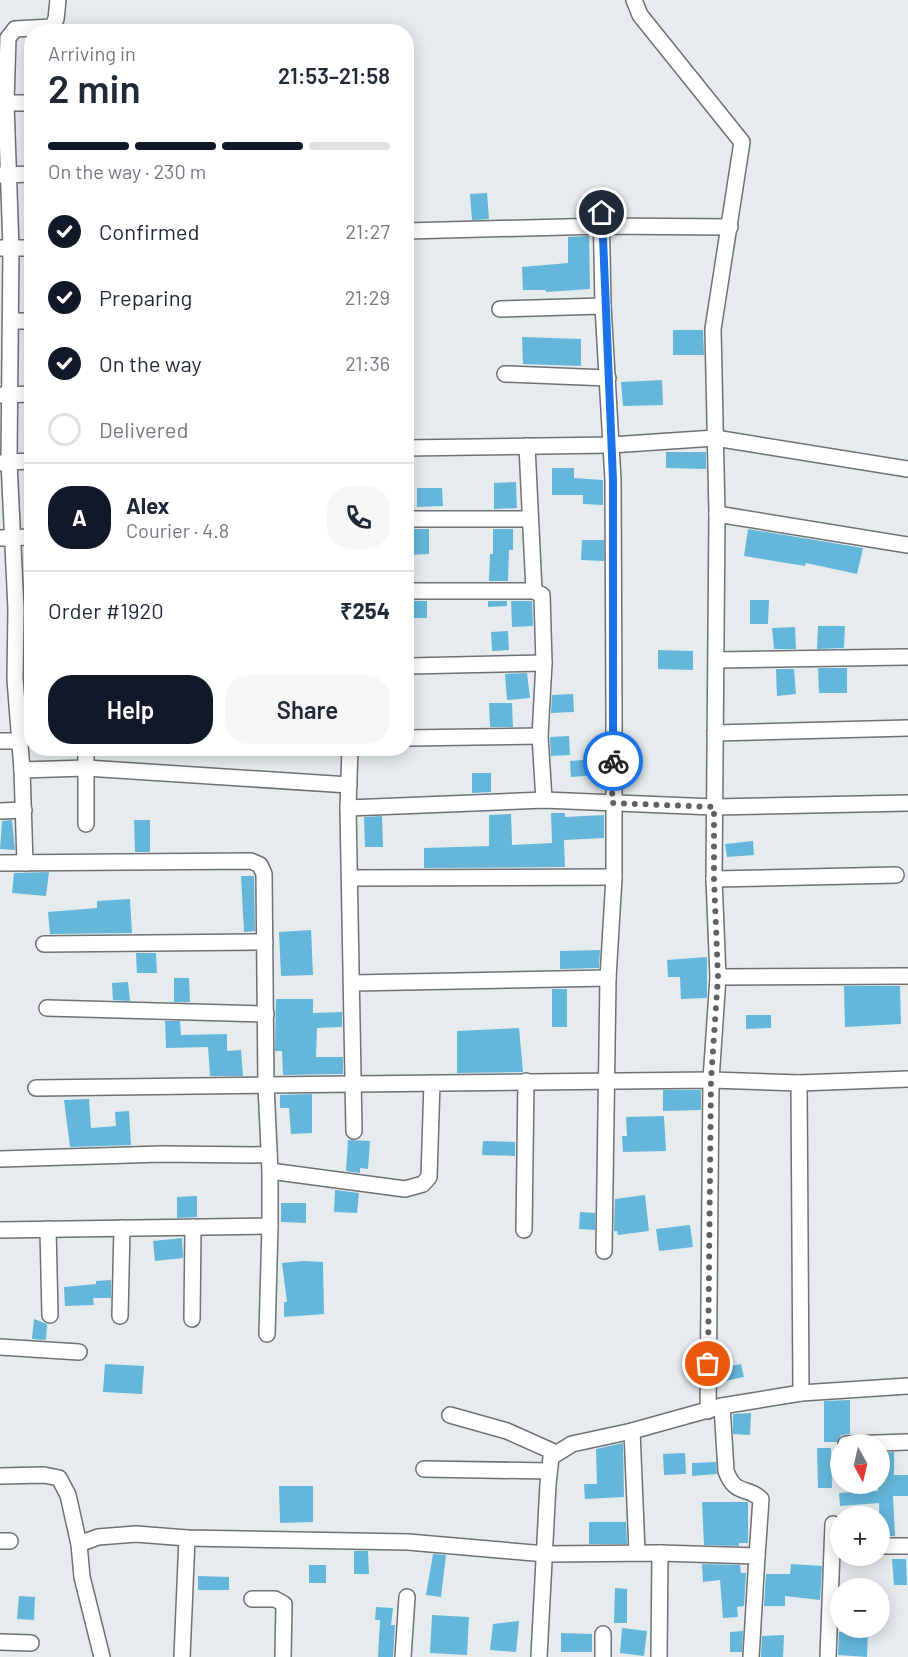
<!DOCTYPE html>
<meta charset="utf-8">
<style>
:root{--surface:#fff;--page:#f6f6f7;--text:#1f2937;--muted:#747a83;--line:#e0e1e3;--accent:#111827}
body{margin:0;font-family:Barlow,sans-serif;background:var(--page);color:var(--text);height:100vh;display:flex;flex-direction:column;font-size:22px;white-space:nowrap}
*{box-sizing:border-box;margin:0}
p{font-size:20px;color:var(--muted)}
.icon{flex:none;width:33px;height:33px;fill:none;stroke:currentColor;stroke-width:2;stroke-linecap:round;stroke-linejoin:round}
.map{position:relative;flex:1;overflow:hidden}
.sheet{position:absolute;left:24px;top:24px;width:390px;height:732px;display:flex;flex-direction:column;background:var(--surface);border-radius:24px;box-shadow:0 3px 15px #0003}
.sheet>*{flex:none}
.needle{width:39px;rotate:172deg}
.tools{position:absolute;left:830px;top:1434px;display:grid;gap:12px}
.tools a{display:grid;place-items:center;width:60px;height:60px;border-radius:50%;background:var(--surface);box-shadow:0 3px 15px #0003;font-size:30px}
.pin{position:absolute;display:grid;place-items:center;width:51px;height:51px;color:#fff;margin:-26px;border:3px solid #fff;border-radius:50%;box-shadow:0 2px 6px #0007}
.courier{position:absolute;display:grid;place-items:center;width:60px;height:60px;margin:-30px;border:4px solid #1a73e8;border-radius:50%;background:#fff;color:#222;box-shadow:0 2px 8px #0007}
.headline em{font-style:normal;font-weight:600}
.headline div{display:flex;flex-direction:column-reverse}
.headline{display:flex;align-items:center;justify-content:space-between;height:102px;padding:0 24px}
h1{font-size:39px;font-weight:600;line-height:45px}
.bar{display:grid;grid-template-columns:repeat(4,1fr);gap:9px 6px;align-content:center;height:72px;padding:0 24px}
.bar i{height:8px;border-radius:4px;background:var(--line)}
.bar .current{background:var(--accent)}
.bar p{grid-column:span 4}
.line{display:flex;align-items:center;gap:15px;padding:0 24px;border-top:2px solid var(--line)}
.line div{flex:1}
.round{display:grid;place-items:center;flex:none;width:63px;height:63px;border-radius:24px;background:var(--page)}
ol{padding:0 24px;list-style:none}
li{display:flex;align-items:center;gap:18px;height:66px}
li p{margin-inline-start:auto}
li .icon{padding:6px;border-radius:50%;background:var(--accent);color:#fff;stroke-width:4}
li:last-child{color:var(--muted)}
li i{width:33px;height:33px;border:3px solid var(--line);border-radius:50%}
.cta{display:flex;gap:12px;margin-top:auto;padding:12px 24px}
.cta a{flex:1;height:69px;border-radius:24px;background:var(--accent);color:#fff;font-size:24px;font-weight:600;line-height:69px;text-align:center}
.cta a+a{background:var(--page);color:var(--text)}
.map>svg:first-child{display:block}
.building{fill:#64b7db}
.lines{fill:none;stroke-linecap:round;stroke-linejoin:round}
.street-casing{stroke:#6c7173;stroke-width:18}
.street{stroke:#fff;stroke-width:15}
.done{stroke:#5e6263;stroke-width:6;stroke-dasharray:0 10.8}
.route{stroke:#1a73e8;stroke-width:8}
</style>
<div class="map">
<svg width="908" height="1657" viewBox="0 0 908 1657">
<rect width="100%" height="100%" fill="#e6ecee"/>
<g class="building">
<path d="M487 193 489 219 472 220 470 194Z"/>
<path d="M589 236 590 289 546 292V290H523L522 267 568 263V237Z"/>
<path d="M673 330H703L704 355H673Z"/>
<path d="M522 337 581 339V366L523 364Z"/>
<path d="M662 380 663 405 623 406 621 382Z"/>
<path d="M666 452H706V469L666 468Z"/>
<path d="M552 468H574V478L603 480V505L583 504V495H552Z"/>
<path d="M516 482 517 508 494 509V483Z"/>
<path d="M417 488H442L443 506 417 507Z"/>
<path d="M406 529H429V554L406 555Z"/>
<path d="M493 529H513V550H509L508 581H489L490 554H493Z"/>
<path d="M748 529 863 548 857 574 806 563 805 566 744 556Z"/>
<path d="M582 540H604V561L581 560Z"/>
<path d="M750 600H769L768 624H750Z"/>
<rect x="406" y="601" width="21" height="17"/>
<path d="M488 601H507V606L488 607Z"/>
<path d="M511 601H532L533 626 512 627Z"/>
<path d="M818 626H845L844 648 817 649Z"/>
<path d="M795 627 796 649H774L772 628Z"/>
<path d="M508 631 509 650 492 651 491 632Z"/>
<path d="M658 650 693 651V670L658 669Z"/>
<path d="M818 668H847V693H819Z"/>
<path d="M776 669H794L796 694 777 696Z"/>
<path d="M527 673 530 698 507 700 505 674Z"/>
<path d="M573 694 574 712 551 713 552 695Z"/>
<path d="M489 703H512L513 727H490Z"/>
<path d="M569 736 570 755 551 756 550 737Z"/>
<path d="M595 759 597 775 571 777 570 761Z"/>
<path d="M472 773H491V792L472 793Z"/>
<path d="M551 813H565V817L604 815V838L564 840 565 867 424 868V848L489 846V815L511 814 512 845 552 843Z"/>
<path d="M382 816 383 847H365L364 817Z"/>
<path d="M12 820 15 850 0 849 2 821Z"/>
<path d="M134 820H150V852H135Z"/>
<path d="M753 841 754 855 727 857 725 844Z"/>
<path d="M49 872 46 896 12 893 14 873Z"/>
<path d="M241 876H254L255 931 244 932Z"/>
<path d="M130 899 132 933 50 934 48 912 97 908V901Z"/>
<path d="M311 930 313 975 281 976 279 932Z"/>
<path d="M600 950 599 968 560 969V951Z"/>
<path d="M136 953H156L157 973H137Z"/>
<path d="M707 957V998L681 999 680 977H668L667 960Z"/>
<path d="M174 978H189L190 1002H174Z"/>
<path d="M128 982 130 1001 113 1000 112 983Z"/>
<path d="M844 986H900L901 1024 845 1027Z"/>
<rect x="552" y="989" width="15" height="38"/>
<path d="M276 999H313V1013L342 1012V1027L317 1028 316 1057H343V1074L283 1075 282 1051H275Z"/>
<path d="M746 1015H771V1028L746 1029Z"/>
<path d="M165 1021H180L181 1035 227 1034V1051L241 1050 243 1076H210L208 1047 166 1048Z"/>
<path d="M519 1028 523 1072 457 1073V1031Z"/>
<path d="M663 1090H701V1110L663 1111Z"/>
<path d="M312 1094V1133L291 1134 289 1108H280V1095Z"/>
<path d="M89 1099 91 1128 116 1126 115 1112 129 1111 131 1145 70 1147 64 1100Z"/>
<path d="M664 1116 666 1151 623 1152 622 1136H627L626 1117Z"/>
<path d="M348 1140 370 1141 368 1169 360 1168V1173L346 1171Z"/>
<path d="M483 1141 515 1142V1156L482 1155Z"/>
<path d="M335 1190 359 1193 357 1213 334 1212Z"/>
<path d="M645 1195 649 1231 618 1235 617 1231H614L615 1199Z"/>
<path d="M197 1196V1217L177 1218V1197Z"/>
<path d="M281 1203H306V1223L281 1222Z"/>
<path d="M580 1212 595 1213V1230L579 1229Z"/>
<path d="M690 1225 693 1247 659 1251 656 1229Z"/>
<path d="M182 1238 183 1258 155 1261 153 1241Z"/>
<path d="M303 1261 323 1262 324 1314 284 1317V1302H287L282 1263Z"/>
<path d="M111 1280V1298H93L94 1305 65 1306 64 1287 96 1284V1281Z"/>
<path d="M34 1319 47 1324 46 1340 32 1339Z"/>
<path d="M105 1364 144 1366 142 1394 103 1392Z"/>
<path d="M741 1364 744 1377 725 1381 722 1368Z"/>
<path d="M850 1400V1434L841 1435 837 1442H824V1401Z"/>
<path d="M751 1413 750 1435 733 1434V1414Z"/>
<path d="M623 1443 624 1497 585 1499 584 1484H597L596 1449Z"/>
<path d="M817 1448H831L832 1488H818Z"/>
<path d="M894 1452V1475H908V1496H893L895 1536H880L879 1503 840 1506 839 1493 878 1491 879 1453Z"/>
<path d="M685 1453 686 1474 664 1475 663 1454Z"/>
<path d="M716 1462 717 1474 692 1476V1463Z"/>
<path d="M279 1486H313V1522L280 1523Z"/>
<path d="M702 1502H748V1543H739V1546L704 1545Z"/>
<path d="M589 1522H626L627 1544H589Z"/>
<path d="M354 1551H368L369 1574H354Z"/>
<path d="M433 1554 446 1555 441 1597 426 1595Z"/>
<path d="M892 1559H906L907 1585H894Z"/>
<path d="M702 1564 740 1565 741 1573H746L744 1606 737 1607 738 1617 723 1618 720 1580 703 1582Z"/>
<path d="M791 1564 822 1566 820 1600 785 1596V1606H764L766 1574H790Z"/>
<rect x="309" y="1565" width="17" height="18"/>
<path d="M198 1576 229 1577V1590H198Z"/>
<path d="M615 1588 627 1589V1623H614Z"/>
<path d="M19 1596 35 1597 34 1620 17 1619Z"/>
<path d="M376 1607 393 1608 391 1625H395L393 1657H378L380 1620H375Z"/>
<path d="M432 1615 469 1617 467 1655 430 1653Z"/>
<path d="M519 1621 516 1652 490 1650 493 1624Z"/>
<path d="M622 1628 647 1631 644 1656 620 1653Z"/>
<path d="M854 1628H868L867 1657 838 1655 839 1632H854Z"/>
<path d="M743 1631 742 1652H730V1632Z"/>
<path d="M561 1633 592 1634V1652H561Z"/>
<path d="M784 1635 783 1657H761L762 1636Z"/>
</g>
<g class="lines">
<g class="street-casing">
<g id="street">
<path d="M634 0 640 15 742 142 713 329 717 514 714 879 718 977 711 1080 708 1411"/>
<path d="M0 103H32"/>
<path d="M0 175 32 174"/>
<path d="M601 200 603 306 613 480 614 713V877L608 978 604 1251"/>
<path d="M406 231 602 226 730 227"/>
<path d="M0 248H32"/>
<path d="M500 309 603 306"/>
<path d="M11 321H32"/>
<path d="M505 374 608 378"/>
<path d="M0 395 32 394"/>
<path d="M527 446 534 591"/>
<path d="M406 448 611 445 715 438 908 469"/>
<path d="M0 463 9 462 11 248 6 103 8 38 15 29 52 27 56 19 58 0"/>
<path d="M717 514 908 545"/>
<path d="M406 519H530"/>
<path d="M0 538 32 537"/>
<path d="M406 591H534L542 595 544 663 540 736 544 800"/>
<path d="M716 660 906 657"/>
<path d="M409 666 544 663"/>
<path d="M715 733 908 728"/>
<path d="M406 738 540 736"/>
<path d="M0 741H19"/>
<path d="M350 748 348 808 354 1131"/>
<path d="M22 770 86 768 349 785"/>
<path d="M348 808 544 800 714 807 908 803"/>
<path d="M0 811 24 810"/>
<path d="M86 824V748"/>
<path d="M0 863 251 861 260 865 264 874 266 1085 36 1088"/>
<path d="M25 863 22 770 15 679 16 609 9 462 32 461"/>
<path d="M350 878 614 877"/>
<path d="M714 879 896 875"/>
<path d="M44 944 265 942"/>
<path d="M718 977 908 976"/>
<path d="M352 983 608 978"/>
<path d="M47 1008 266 1014"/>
<path d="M432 1083 429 1177 423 1184 405 1189 270 1171 266 1085 711 1080 799 1083 908 1079"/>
<path d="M799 1083 801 1393"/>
<path d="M0 1159 162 1154 269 1155"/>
<path d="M48 1229 50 1315"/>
<path d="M0 1230 270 1226V1171"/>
<path d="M524 1230 526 1081"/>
<path d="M120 1316 122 1228"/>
<path d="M192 1319 193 1227"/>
<path d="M267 1334 270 1226"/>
<path d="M0 1347 79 1352"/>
<path d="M722 1406 726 1471C735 1496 747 1486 761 1499L757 1556"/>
<path d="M450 1415 507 1431 554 1452"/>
<path d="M632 1431 637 1552"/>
<path d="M846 1444 908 1442"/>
<path d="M424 1469 549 1471"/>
<path d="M0 1476 44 1475 59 1478 68 1495 79 1544"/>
<path d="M0 1541H10"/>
<path d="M879 1546H908"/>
<path d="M660 1553 757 1556 751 1657"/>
<path d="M252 1599H275L284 1604 283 1657"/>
<path d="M0 1642 31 1643"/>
<path d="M102 1657 82 1577 79 1544 98 1537 136 1534 187 1538 408 1542 546 1554 660 1553 659 1657"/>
<path d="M182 1657 187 1538"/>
<path d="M403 1657 407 1597"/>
<path d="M539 1657 548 1484 551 1457 572 1444 632 1431 722 1406 801 1393 908 1386"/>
<path d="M603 1657V1634"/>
<path d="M828 1657 833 1524"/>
</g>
</g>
<use href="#street" class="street"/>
</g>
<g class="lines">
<path class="done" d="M613 761 612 803 714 807V879L718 977 711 1080 708 1364"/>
<path class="route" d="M602 213 613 480V761"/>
</g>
</svg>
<div class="tools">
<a><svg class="needle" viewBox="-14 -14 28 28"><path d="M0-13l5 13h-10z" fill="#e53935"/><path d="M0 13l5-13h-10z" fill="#747a83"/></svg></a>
<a>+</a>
<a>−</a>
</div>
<div class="pin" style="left:708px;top:1364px;background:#ea580c"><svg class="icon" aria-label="bag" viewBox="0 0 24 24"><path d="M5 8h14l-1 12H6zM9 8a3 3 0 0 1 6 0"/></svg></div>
<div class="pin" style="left:602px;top:213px;background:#1f2937"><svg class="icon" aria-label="home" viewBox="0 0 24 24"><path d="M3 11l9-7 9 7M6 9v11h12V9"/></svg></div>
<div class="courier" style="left:613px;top:761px"><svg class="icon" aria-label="bike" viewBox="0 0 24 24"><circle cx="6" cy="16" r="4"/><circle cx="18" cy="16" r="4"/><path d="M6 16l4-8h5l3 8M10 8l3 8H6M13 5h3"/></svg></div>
<section class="sheet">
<div class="headline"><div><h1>2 min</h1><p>Arriving in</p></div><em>21:53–21:58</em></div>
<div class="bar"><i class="current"></i><i class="current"></i><i class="current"></i><i></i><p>On the way · 230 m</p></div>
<ol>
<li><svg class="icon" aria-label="check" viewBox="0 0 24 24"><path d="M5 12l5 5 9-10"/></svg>Confirmed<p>21:27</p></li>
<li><svg class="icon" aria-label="check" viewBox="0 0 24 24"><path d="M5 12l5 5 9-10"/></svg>Preparing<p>21:29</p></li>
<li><svg class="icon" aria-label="check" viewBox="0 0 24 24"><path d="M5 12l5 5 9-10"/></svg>On the way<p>21:36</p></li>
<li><i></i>Delivered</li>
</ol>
<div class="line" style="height:108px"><b class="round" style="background:var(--accent);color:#fff">A</b><div><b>Alex</b><p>Courier · 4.8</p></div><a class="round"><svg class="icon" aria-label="phone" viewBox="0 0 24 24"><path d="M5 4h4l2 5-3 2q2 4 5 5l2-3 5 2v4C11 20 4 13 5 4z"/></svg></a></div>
<div class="line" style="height:78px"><div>Order #1920</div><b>₹254</b></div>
<div class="cta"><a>Help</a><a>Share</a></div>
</section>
</div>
